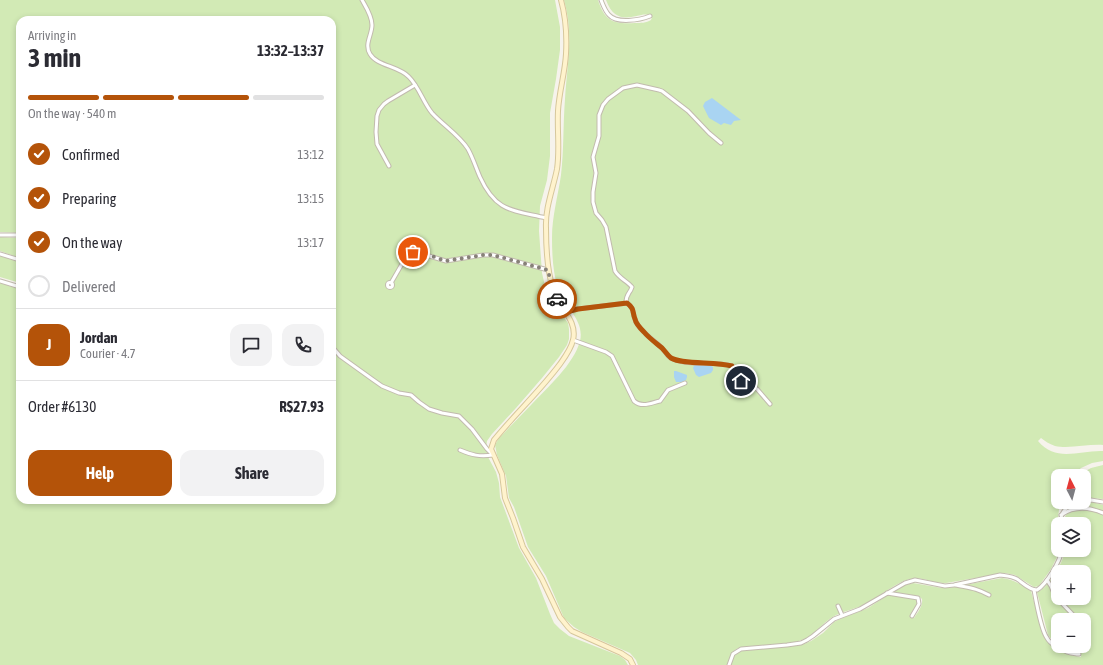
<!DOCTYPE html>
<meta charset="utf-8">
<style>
:root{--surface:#fff;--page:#f2f2f3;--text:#2b2b33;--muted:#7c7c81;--line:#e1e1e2;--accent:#b45309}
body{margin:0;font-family:"Asap Condensed",sans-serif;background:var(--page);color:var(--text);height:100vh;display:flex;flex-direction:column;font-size:15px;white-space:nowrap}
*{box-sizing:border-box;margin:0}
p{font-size:13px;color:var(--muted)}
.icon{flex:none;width:22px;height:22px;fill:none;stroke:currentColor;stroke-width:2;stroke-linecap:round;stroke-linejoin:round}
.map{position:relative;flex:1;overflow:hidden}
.panel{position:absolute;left:16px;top:16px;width:320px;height:488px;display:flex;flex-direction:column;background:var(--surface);border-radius:12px;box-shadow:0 2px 6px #0003}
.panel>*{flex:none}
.needle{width:26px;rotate:354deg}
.buttons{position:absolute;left:1051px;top:469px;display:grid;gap:8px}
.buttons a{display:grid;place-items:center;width:40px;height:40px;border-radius:8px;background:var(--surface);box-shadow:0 2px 6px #0003;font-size:20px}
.pin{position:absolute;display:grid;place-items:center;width:34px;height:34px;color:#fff;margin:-17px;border:2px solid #fff;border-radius:50%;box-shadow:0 1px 4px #0007}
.courier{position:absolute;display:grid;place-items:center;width:40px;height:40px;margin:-20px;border:3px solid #b45309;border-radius:50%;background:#fff;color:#222;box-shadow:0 1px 5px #0007}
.summary em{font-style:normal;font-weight:700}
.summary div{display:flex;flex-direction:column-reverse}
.summary{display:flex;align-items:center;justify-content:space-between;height:68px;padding:0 12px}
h1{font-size:26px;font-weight:700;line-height:30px}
.bar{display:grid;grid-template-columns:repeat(4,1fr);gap:6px 4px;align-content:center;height:48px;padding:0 12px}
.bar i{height:5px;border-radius:3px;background:var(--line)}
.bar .active{background:var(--accent)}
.bar p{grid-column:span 4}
.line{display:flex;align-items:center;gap:10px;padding:0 12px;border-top:1px solid var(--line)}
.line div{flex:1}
.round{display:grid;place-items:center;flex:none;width:42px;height:42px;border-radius:12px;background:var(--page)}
ol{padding:0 12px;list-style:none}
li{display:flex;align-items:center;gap:12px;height:44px}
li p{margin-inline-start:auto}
li .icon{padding:4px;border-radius:50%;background:var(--accent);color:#fff;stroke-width:4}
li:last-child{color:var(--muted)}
li i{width:22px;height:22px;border:2px solid var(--line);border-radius:50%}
.button{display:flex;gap:8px;margin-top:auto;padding:8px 12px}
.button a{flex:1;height:46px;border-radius:12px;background:var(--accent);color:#fff;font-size:16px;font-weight:700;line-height:46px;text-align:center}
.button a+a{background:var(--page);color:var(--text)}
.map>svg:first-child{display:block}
.green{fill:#d2eab5;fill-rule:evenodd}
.water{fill:#a9d4f2}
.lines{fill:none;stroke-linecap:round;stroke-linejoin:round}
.street-casing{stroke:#c2bbae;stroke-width:5}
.secondary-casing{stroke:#d6c79b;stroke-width:6}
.street{stroke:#fff;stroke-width:3}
.secondary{stroke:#fff3cd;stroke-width:4}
.done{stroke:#878178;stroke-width:4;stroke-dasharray:0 7.2}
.route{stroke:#b45309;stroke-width:5}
</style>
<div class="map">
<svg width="1103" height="665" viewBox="0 0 1103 665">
<rect width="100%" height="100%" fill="#f6f3ec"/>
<g class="green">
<path d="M0 0H555L560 27V50L556 79 550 113V156L547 180 540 206 539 231 542 273 545 286 550 298 568 323 569 329V339L567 345 559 357 542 378 516 408 492 434 487 441 486 448 488 457 496 472 499 483 500 497 519 548 536 578 550 614 554 623 560 629 569 636 620 656 625 660 628 665H0V283L20 289V500H332V20H20V233L0 232Z"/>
<path d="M564 0H598C605 22 614 24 635 23 641 23 646 23 651 20L652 17C643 7 618 33 606 0H1103V445C1088 444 1069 449 1055 446 1049 444 1045 441 1041 438L1038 441C1056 463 1080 450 1103 451V461L1092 463 1081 468 1072 476H1058V502H1060L1057 526 1059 553 1051 569 1039 586 1034 587 1015 575 1005 573 946 583C934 584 922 576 910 579 897 582 880 596 868 603 856 609 842 611 831 618 822 624 815 634 805 639 793 644 774 645 760 646 752 647 740 645 734 651 730 655 729 660 728 665H638L636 660 630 653 582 632 574 627 564 618 546 576 528 547 514 507 509 498 506 476 497 455 495 445 499 438C510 427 520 416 531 405 547 388 574 364 580 341 585 320 564 307 558 289 553 273 552 255 552 238 552 216 558 196 561 175 564 150 563 124 565 99 567 65 574 34 564 0Z"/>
<path d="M0 237 20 238V258L0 251Z"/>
<path d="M0 256 20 262V283L0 277Z"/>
<path d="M1103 465V499L1090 498H1084V476H1077L1091 468Z"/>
<path d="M1092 502 1103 505V665H730L734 656 741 651 781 647 804 644 811 641 823 633 834 622 840 619 868 608 888 595 912 598 917 600C918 606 914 611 911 616L914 618C918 612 923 606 922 599L919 596 892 592 905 585 913 583 942 588H948L1002 578C1013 579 1022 585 1031 591L1043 634C1049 650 1066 654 1081 657V653L1069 651 1061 646H1084V620H1058V644L1053 641 1048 635 1037 592C1048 589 1064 561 1065 550H1084V524H1063C1065 509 1078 503 1092 502ZM1058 572H1084V598H1058Z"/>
</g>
<g class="water">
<path d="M712 98 716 101 741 120 734 121 731 125 724 123 721 125 709 118 703 106 705 102Z"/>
<path d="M695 364 710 365 713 367V370L711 373 699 377 696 375 693 368Z"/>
<path d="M676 371 687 375V377L686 380 682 382H676L674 377V371Z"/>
</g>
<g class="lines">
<g class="street-casing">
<g id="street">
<path d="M362 0C366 7 372 16 372 25 372 35 364 44 370 54 377 66 399 66 409 77 419 87 423 102 432 113 443 125 460 136 468 149 473 158 476 168 480 177 496 212 512 210 546 218"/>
<path d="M601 0C603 5 605 11 609 15 617 24 640 20 650 16"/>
<path d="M389 166 377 144 376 132 377 116 379 110 384 104 388 101 415 85"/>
<path d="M0 235H20"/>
<path d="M0 254 20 260"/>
<path d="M0 281 20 287"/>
<circle cx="390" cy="285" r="2.5"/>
<path d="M391 283 406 257 411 253 416 252 446 261 483 255H493L548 270"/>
<path d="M626 303C626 293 630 294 632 287 627 281 619 278 615 271L606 227 602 220 596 213 593 202V192L596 173 593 157 599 136V115L603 105 608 99 623 88 637 85 659 90 662 91 688 111 709 133 721 143"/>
<path d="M566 312 578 309 627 303C635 309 632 312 635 319 636 325 642 330 646 334 651 339 657 343 662 348 665 351 667 356 671 358 683 366 716 361 732 366L734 371 730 374V377L741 381 757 389 770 404"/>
<path d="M573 340 606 352 612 356 634 401C642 408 651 403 660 401L668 390 685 383"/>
<path d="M334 349 340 356 372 379 382 386 399 393 411 395 419 402 429 409 442 413 459 416 472 429 487 449 493 455"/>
<path d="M460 450C472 455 479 457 493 455"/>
<path d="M1084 501 1091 500 1103 502"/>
<path d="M1061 515C1074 506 1089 507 1103 513"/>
<path d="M1060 524C1061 511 1066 506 1079 502"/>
<path d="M1047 580 1051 586 1055 596 1078 620"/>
<path d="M956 585C970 588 976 588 989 595"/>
<path d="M1034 590C1036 601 1041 630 1047 638 1050 644 1061 650 1067 652 1071 653 1075 654 1079 654"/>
<path d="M887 593 918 598 919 604 912 616"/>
<path d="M838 606 842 615"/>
<path d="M729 665 733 654 741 649 787 645 801 643 807 640 813 636 834 619 860 609 905 583 915 580 945 586 954 585 1000 575C1006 576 1011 576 1017 579 1023 583 1029 590 1037 590 1047 584 1060 561 1062 550"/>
</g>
</g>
<g class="secondary-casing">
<path id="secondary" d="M561 0C566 18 567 36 566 54 565 73 559 92 558 111 557 131 560 150 557 169 553 189 545 208 546 228 546 248 547 270 553 289 558 307 578 320 573 340 571 349 565 357 560 364 540 391 515 414 494 440L491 449 502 474 505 498 513 518 523 547 542 579 560 617 568 627 572 631 621 653 630 659 633 665"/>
</g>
<use href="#street" class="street"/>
<use href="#secondary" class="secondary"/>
</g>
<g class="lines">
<path class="done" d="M413 252H420L446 261 483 255H493L548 270 552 288 557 299"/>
<path class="route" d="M557 299 566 312 578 309 627 303C635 309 632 312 635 319 636 324 640 328 644 332 649 338 656 343 662 348 665 351 667 355 671 358 683 365 716 361 732 366L734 371 730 374V378L741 381"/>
</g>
</svg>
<div class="buttons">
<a><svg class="needle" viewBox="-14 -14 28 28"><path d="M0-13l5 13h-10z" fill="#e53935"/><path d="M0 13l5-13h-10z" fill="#7c7c81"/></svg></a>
<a><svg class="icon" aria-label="layers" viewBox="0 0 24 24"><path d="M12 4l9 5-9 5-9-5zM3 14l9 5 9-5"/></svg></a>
<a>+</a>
<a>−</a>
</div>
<div class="pin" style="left:413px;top:252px;background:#ea580c"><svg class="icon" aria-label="bag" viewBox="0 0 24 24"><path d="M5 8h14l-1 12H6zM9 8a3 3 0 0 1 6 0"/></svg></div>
<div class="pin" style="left:741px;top:381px;background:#1f2937"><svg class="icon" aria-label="home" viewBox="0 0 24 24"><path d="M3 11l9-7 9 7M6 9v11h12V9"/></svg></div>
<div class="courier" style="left:557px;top:299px"><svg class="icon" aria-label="car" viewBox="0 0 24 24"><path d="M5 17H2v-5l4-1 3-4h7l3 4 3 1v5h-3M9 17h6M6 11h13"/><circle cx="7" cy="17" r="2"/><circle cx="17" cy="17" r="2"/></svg></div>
<section class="panel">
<div class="summary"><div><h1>3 min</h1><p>Arriving in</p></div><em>13:32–13:37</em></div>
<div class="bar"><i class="active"></i><i class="active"></i><i class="active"></i><i></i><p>On the way · 540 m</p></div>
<ol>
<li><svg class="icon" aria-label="check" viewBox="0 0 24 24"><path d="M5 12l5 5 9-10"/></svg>Confirmed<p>13:12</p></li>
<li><svg class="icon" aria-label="check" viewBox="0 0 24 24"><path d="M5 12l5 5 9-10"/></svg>Preparing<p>13:15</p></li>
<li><svg class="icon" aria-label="check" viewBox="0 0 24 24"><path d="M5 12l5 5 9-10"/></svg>On the way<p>13:17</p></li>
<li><i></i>Delivered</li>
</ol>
<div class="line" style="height:72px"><b class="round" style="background:var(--accent);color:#fff">J</b><div><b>Jordan</b><p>Courier · 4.7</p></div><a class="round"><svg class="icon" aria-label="chat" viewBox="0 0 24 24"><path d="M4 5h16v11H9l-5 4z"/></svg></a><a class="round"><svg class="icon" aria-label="phone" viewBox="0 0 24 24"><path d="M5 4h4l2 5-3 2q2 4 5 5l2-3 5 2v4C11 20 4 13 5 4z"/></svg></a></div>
<div class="line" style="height:52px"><div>Order #6130</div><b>R$27.93</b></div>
<div class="button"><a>Help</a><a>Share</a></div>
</section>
</div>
